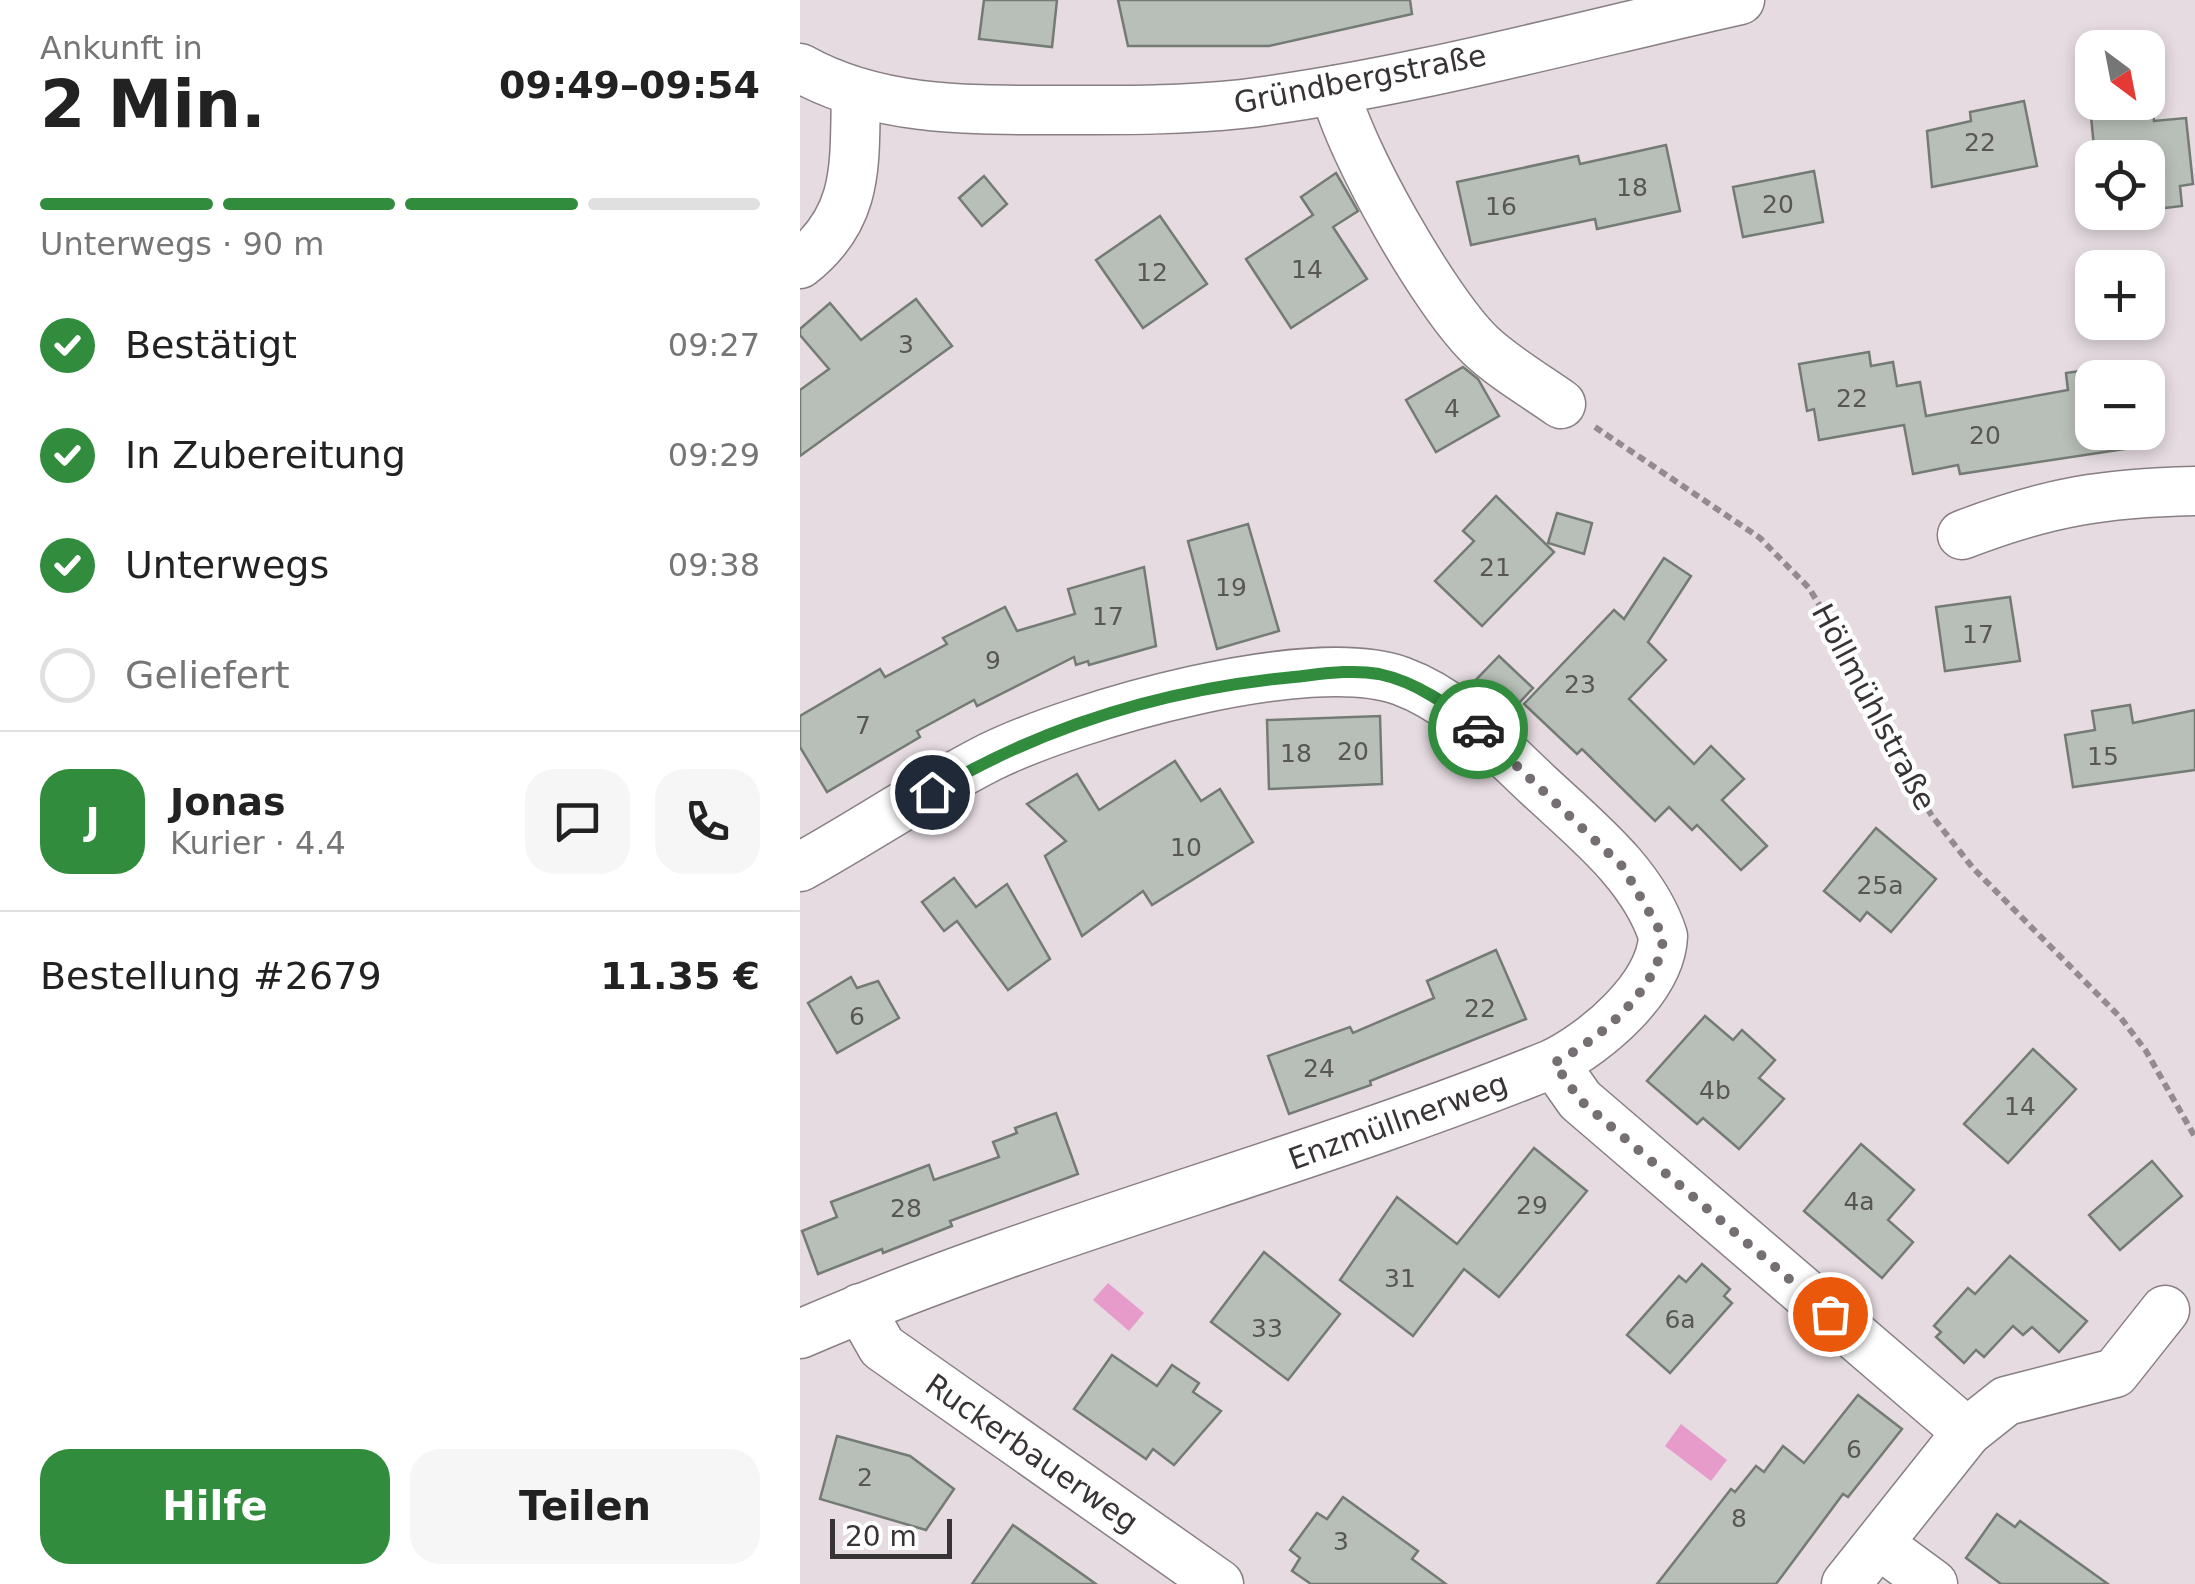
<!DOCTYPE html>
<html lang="de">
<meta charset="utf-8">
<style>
:root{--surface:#fff;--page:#f6f6f6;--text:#222;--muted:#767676;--line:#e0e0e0;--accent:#318c3d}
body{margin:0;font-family:"DejaVu Sans",sans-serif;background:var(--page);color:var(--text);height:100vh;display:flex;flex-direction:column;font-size:38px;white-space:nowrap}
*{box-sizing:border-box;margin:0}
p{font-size:32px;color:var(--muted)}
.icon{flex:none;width:55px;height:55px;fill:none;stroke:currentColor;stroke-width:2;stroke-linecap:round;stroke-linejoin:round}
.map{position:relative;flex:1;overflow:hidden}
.sheet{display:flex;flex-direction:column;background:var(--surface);width:800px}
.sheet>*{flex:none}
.needle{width:65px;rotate:148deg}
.controls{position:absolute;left:1275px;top:30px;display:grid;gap:20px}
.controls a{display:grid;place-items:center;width:90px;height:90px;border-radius:20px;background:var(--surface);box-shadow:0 5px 15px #0003;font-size:50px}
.scale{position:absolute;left:30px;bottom:25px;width:122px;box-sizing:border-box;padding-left:10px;border:5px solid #383436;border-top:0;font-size:28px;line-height:35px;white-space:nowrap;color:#383436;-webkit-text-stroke:8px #fff;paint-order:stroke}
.pin{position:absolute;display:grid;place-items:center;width:85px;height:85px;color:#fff;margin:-42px;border:5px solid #fff;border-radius:50%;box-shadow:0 2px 10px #0007}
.courier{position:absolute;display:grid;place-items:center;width:100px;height:100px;margin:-50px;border:8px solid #318c3d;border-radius:50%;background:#fff;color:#222;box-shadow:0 2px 12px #0007}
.headline em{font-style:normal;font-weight:600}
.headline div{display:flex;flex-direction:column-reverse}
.headline{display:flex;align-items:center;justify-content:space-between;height:170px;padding:0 40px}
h1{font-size:65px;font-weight:600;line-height:75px}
.bar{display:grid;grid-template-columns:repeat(4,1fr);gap:15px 10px;align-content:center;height:120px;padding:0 40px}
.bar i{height:12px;border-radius:8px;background:var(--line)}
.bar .current{background:var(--accent)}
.bar p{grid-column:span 4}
.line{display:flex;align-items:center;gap:25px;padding:0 40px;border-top:2px solid var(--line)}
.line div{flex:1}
.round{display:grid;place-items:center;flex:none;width:105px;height:105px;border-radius:30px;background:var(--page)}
ol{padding:0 40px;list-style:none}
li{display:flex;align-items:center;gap:30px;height:110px}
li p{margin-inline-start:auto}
li .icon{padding:10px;border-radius:50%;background:var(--accent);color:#fff;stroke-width:4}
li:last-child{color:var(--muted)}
li i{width:55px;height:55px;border:5px solid var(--line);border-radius:50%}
.primary-button{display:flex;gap:20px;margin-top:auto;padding:20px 40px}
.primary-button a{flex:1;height:115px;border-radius:30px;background:var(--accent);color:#fff;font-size:40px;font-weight:600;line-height:115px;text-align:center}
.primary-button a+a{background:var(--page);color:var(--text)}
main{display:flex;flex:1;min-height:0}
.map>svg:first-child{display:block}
.water{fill:#e79bca}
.building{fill:#b8bfb8;stroke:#747b74;stroke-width:2.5}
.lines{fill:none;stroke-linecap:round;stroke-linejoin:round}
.minor-casing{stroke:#887f84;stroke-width:51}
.path{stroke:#938b90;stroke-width:6;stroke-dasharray:8 5;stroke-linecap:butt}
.minor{stroke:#fff;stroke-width:48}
.done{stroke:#756e72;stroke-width:10;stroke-dasharray:0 18}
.route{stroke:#318c3d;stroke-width:12}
.labels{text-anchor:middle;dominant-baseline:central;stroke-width:9;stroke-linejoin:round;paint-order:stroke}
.number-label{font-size:25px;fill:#585756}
.street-label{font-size:30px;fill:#383436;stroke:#fff}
</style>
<main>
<section class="sheet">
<div class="headline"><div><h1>2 Min.</h1><p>Ankunft in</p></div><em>09:49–09:54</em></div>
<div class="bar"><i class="current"></i><i class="current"></i><i class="current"></i><i></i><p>Unterwegs · 90 m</p></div>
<ol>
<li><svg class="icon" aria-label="check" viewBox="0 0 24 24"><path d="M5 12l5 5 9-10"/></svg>Bestätigt<p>09:27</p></li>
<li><svg class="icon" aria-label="check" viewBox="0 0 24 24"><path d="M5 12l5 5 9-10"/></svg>In Zubereitung<p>09:29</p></li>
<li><svg class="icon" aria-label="check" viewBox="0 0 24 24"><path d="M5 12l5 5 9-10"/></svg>Unterwegs<p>09:38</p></li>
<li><i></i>Geliefert</li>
</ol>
<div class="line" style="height:180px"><b class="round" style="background:var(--accent);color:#fff">J</b><div><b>Jonas</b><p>Kurier · 4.4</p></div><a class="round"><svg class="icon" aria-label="chat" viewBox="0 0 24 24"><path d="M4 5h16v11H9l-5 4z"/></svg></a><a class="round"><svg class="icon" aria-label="phone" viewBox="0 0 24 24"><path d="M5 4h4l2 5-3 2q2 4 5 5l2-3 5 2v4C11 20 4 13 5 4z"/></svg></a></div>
<div class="line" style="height:130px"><div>Bestellung #2679</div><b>11.35 €</b></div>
<div class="primary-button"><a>Hilfe</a><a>Teilen</a></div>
</section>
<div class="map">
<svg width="1395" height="1584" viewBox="0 0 1395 1584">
<rect width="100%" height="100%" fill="#e5dbe1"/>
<g class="water">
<path d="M308 1283 344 1313 329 1331 293 1300Z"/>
<path d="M881 1424 927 1460 911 1481 865 1446Z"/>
</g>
<g class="building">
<path d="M184 0H257L252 47 179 39Z"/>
<path d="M318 0H610L612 14 469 46H328Z"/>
<path d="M1224 101 1237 166 1132 187 1127 131 1171 121 1170 112Z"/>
<path d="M1353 110 1354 121 1386 118 1393 184 1380 186 1382 206 1348 210V158H1295L1291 116Z"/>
<path d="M866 145 880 211 797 229 795 219 671 245 657 182 778 156 780 164Z"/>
<path d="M1014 171 1023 222 943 237 933 187Z"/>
<path d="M536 173 558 211 533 227 567 279 491 328 446 259 513 215 501 197Z"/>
<path d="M184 176 207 204 182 226 159 198Z"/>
<path d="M360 216 407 284 343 328 296 260Z"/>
<path d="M116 299 152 346 0 456V390L29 369 0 335V329L30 303 61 340Z"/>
<path d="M1069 352 1071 366 1093 362 1097 386 1120 382 1126 416 1268 390 1266 373 1328 364 1330 378H1292V432H1336L1338 447 1160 474 1158 465 1113 474 1104 425 1019 440 1014 409 1007 411 999 364Z"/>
<path d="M663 367 678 379 699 416 636 452 606 400Z"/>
<path d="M696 496 754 552 682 626 635 581 674 541 663 531Z"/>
<path d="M757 513 792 523 784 554 748 543Z"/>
<path d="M448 524 479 631 417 649 388 541Z"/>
<path d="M864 558 891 576 848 642 866 660 829 699 894 764 911 746 944 779 922 800 967 846 941 870 897 825 892 830 869 807 855 821 782 749 777 754 724 704 814 610 824 619Z"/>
<path d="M344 567 356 646 289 665 288 661 276 665 274 657 177 706 174 700 117 731 120 737 27 792 0 747V716L80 669 85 677 147 644 143 638 205 607 217 631 275 614 268 589Z"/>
<path d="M1210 597 1220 661 1145 671 1136 607Z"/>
<path d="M699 656 733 688 706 717 669 687Z"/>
<path d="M1330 705 1333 723 1395 710V770L1273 787 1265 735 1295 730 1292 711Z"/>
<path d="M580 716 582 784 469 789 467 720Z"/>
<path d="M375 761 401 801 420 789 453 842 352 905 343 891 282 936 245 856 266 841 227 804 277 774 299 810Z"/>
<path d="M1076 828 1136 879 1091 932 1067 912 1060 921 1024 891Z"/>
<path d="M154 878 176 907 207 884 250 959 208 990 157 921 144 931 122 902Z"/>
<path d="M696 950 726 1019 570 1081 571 1085 489 1114 468 1056 550 1027 553 1033 634 998 627 981Z"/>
<path d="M51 977 57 988 78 981 99 1018 37 1053 8 1003Z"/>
<path d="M905 1016 933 1040 942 1030 975 1060 959 1078 984 1099 939 1149 903 1118 897 1124 847 1081Z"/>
<path d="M1233 1049 1276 1089 1208 1163 1164 1124Z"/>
<path d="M256 1113 278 1174 150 1221 152 1226 83 1253 82 1249 18 1274 2 1231 37 1217 31 1202 129 1165 134 1180 199 1157 193 1142 217 1133 215 1128Z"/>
<path d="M1061 1144 1114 1190 1088 1220 1113 1242 1082 1278 1004 1211Z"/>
<path d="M734 1148 787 1191 699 1297 664 1269 613 1336 540 1280 597 1197 657 1244Z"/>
<path d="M1352 1161 1382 1196 1320 1250 1289 1215Z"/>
<path d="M464 1252 540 1314 488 1380 411 1322Z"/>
<path d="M1210 1256 1287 1321 1259 1352 1232 1327 1223 1335 1213 1326 1184 1357 1176 1350 1164 1363 1136 1337 1141 1332 1134 1326 1168 1288 1175 1294Z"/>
<path d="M902 1264 930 1289 924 1296 932 1303 870 1373 827 1335 879 1276 886 1282Z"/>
<path d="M312 1355 357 1386 372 1365 399 1383 393 1392 421 1411 374 1465 353 1449 346 1459 274 1409Z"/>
<path d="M1058 1395 1102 1429 1048 1497 1043 1494 976 1584H857L931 1489 935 1492 956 1466 964 1472 983 1446 1004 1463Z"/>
<path d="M37 1436 110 1456 154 1489 126 1530 20 1499Z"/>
<path d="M543 1497 618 1551 612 1559 646 1584H511L492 1571 500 1558 490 1550 517 1513 527 1519Z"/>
<path d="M1197 1514 1215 1527 1220 1521 1308 1584H1201L1166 1558Z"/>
<path d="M213 1525 296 1584H172Z"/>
</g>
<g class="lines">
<g class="minor-casing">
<g id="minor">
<path d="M0 68C75 110 161 110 244 110 310 110 377 111 442 104 609 83 775 37 940 0"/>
<path d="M535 90C550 152 634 300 680 345 703 367 734 385 761 404"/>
<path d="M0 264C61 216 54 163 56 92"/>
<path d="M1162 535C1247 502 1304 493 1395 491"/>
<path d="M0 867C63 832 125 790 190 757 278 714 509 648 601 681 656 701 697 747 739 786 785 829 843 874 863 936 861 988 796 1042 754 1063 506 1164 245 1228 0 1334"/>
<path d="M754 1063 780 1100 1167 1432 1046 1584"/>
<path d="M60 1308 82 1347 419 1584"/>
<path d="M1167 1432 1206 1401 1315 1373 1365 1310"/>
<path d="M1080 1545 1133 1584"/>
</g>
</g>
<path class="path" d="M795 427 960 538 1009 588 1050 655 1080 729 1132 816 1173 868 1321 1018 1346 1051 1395 1137"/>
<use href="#minor" class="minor"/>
</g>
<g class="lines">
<path class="done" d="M678 729 823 867 863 936C862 988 796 1042 754 1063L780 1100 1030 1314"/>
<path class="route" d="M132 792C243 726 366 689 494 677 522 674 551 669 579 674 617 682 648 705 678 729"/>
</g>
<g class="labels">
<g class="number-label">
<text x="1180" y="142">22</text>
<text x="832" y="187">18</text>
<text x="978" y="204">20</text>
<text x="701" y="206">16</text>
<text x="507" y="269">14</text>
<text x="352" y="272">12</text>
<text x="106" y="344">3</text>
<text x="1052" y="398">22</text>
<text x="652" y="408">4</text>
<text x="1185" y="435">20</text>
<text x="695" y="567">21</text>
<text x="431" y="587">19</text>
<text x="308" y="616">17</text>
<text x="1178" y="634">17</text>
<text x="193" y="660">9</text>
<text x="780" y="684">23</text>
<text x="63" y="725">7</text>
<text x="553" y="751">20</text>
<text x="496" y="753">18</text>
<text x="1303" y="756">15</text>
<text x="386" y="847">10</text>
<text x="1080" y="885">25a</text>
<text x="680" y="1008">22</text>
<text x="57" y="1016">6</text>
<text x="519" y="1068">24</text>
<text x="915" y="1090">4b</text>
<text x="1220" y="1106">14</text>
<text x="1059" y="1201">4a</text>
<text x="732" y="1205">29</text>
<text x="106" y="1208">28</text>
<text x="600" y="1278">31</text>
<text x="880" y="1319">6a</text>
<text x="467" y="1328">33</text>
<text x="1054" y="1449">6</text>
<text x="65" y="1477">2</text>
<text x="939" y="1518">8</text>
<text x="541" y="1541">3</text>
</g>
<g class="street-label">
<text transform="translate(560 79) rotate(-11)">Gründbergstraße</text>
<text transform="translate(1074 707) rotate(62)">Höllmühlstraße</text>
<text transform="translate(598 1121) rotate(-20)">Enzmüllnerweg</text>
<text transform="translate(232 1453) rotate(35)">Ruckerbauerweg</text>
</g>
</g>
</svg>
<div class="controls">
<a><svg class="needle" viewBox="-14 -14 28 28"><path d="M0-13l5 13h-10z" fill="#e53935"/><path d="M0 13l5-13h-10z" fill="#767676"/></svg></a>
<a><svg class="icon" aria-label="locate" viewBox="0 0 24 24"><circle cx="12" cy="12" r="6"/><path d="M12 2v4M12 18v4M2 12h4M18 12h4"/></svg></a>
<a>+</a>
<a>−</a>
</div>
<div class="scale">20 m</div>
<div class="pin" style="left:1030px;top:1314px;background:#ea580c"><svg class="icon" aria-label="bag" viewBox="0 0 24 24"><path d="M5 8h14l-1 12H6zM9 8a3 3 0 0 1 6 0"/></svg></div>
<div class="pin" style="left:132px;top:792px;background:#1f2937"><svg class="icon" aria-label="home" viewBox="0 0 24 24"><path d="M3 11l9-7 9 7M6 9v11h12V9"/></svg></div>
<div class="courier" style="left:678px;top:729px"><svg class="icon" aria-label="car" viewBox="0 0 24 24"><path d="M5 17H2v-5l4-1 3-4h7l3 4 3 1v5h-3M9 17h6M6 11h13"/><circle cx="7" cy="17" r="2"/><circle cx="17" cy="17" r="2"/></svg></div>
</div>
</main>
